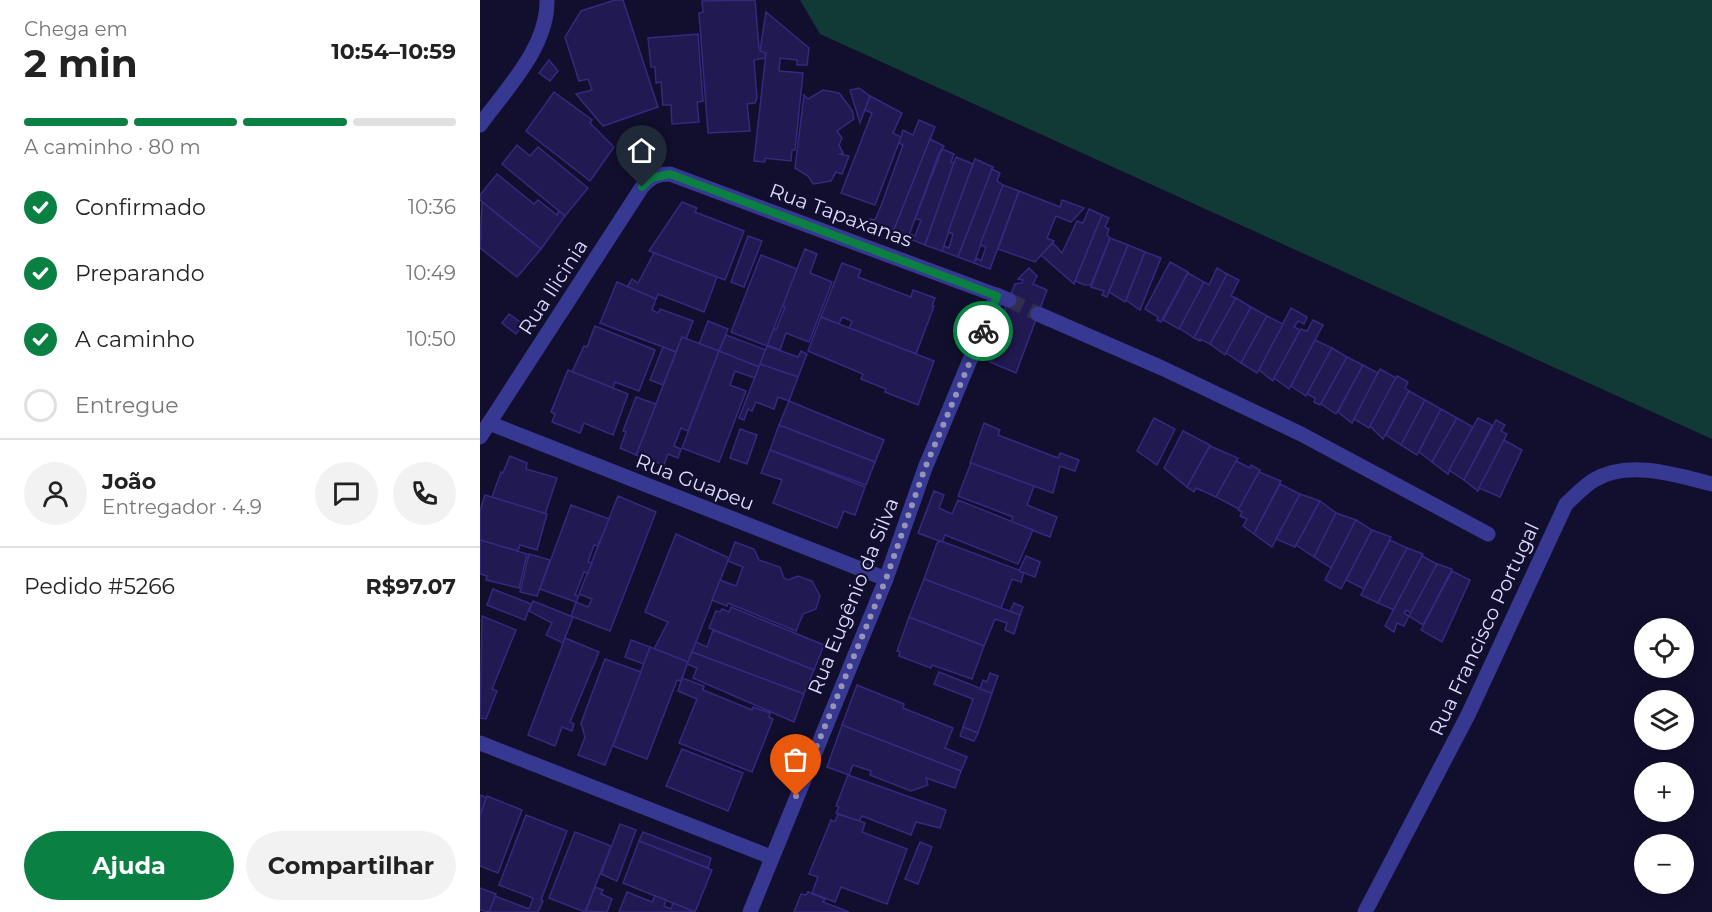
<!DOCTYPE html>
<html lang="pt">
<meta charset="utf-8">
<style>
:root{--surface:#fff;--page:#f2f2f2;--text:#222;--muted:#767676;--line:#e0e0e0;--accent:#0b8043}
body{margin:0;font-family:Montserrat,sans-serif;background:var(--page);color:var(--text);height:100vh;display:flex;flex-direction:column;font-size:22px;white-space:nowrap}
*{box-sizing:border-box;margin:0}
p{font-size:20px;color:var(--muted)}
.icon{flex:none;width:33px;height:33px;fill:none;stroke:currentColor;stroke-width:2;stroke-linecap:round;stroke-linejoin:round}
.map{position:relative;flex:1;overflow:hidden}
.drawer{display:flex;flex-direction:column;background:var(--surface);width:480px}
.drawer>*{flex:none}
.buttons{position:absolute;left:1154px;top:618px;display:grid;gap:12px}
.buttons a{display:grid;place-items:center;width:60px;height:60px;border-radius:50%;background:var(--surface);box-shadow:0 3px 15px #0003;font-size:30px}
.pin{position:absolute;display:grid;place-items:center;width:51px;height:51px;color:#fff;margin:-62px -26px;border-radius:50% 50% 50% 0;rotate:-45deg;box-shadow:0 0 6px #0007}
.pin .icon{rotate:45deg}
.courier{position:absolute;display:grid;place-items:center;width:60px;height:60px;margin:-30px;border:4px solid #0b8043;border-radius:50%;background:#fff;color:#222;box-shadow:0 2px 8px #0007}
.head em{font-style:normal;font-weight:700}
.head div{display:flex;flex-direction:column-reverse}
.head{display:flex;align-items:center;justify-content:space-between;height:102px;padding:0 24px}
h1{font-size:39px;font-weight:700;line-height:45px}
.bar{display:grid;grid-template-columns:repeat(4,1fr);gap:9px 6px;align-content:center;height:72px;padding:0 24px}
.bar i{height:8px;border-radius:4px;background:var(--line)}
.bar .on{background:var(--accent)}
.bar p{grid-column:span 4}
.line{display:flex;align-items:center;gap:15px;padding:0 24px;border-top:2px solid var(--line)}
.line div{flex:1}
.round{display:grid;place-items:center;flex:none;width:63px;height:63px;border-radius:32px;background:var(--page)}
ol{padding:0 24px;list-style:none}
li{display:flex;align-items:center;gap:18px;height:66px}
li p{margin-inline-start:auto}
li .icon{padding:6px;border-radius:50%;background:var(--accent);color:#fff;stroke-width:4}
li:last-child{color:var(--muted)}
li i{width:33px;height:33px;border:3px solid var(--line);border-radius:50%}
.action{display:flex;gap:12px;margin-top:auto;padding:12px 24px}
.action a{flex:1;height:69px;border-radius:36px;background:var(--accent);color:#fff;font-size:24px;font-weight:700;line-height:69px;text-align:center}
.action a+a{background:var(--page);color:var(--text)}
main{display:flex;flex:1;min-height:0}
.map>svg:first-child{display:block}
.green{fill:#113935}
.building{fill:#211951;stroke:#35297f;stroke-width:1.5}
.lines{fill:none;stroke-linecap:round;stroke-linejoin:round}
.street-tunnel{stroke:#312e4d;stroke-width:15;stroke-dasharray:15 8;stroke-linecap:butt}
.street{stroke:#363892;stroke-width:15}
.done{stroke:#9794b6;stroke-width:6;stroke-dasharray:0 10.8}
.route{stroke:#0b8043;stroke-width:8}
.labels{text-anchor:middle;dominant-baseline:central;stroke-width:4.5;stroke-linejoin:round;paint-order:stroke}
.street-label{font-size:20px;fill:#dedcff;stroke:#120f2e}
</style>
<main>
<section class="drawer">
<div class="head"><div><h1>2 min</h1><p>Chega em</p></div><em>10:54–10:59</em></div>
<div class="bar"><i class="on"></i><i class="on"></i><i class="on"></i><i></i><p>A caminho · 80 m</p></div>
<ol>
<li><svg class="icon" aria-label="check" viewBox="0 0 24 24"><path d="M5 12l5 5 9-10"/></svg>Confirmado<p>10:36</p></li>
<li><svg class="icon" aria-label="check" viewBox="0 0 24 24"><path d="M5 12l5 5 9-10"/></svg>Preparando<p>10:49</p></li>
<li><svg class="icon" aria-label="check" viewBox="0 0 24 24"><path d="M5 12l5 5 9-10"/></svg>A caminho<p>10:50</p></li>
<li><i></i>Entregue</li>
</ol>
<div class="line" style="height:108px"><a class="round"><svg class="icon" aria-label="person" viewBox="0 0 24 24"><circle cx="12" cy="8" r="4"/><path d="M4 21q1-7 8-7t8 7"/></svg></a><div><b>João</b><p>Entregador · 4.9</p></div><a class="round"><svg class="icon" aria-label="chat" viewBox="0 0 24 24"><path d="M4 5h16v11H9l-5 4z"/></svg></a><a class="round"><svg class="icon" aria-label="phone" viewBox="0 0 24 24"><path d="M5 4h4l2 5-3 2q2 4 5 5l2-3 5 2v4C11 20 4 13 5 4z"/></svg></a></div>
<div class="line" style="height:78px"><div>Pedido #5266</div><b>R$97.07</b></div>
<div class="action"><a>Ajuda</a><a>Compartilhar</a></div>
</section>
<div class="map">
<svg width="1232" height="912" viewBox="0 0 1232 912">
<rect width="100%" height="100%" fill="#120f2e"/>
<path class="green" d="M320 0H1232V439L340 34Z"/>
<g class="building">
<path d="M135 0H143L178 107 123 126 96 94 112 90 108 79 99 81 85 37 101 11Z"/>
<path d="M275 0 279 48 286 53 285 58 274 60 277 98 275 103 267 104 270 131 228 133 219 13 223 12 222 1Z"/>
<path d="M286 12 329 48 327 65H317V60L300 58 299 71 323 73 315 150H312L311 161 285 158V162L274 161 286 53 280 51Z"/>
<path d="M218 34 223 101 217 102 219 122 192 124 191 105H183L181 82 176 83 175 67H171L168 38Z"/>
<path d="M69 60 78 71 70 81 59 73Z"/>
<path d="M379 88 390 96 380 123 370 90Z"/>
<path d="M343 90 359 93 372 110 374 119 357 131 362 138 359 145 363 153 360 154 369 156 362 174 356 172 351 181 333 184 328 176 315 168 324 95 328 99Z"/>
<path d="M74 92 112 120 110 123 134 147 110 181 46 131Z"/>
<path d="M390 96 422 113 413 133 421 137 395 205 361 193 392 113 385 110Z"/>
<path d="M439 120 455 127 413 232 389 223 390 219 395 220 401 206 423 145 419 143 423 130 433 135Z"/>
<path d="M450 139 464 146 459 153 428 238 413 232Z"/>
<path d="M37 145 50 156 58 147 108 188 85 216 22 164Z"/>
<path d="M462 149 474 154 471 162 474 163 445 245 428 238 430 234 435 236 441 220 435 219Z"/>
<path d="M476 157 493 164 462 251 445 245Z"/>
<path d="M495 159 513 167 478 257 462 251 464 246 469 248 473 234 468 232Z"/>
<path d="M512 169 520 173 517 181 523 185 494 263 478 257Z"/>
<path d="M17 174 54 204 58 200 77 215 79 211 85 216 61 249 0 200V195Z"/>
<path d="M523 185 539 191 510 269 494 263 496 258 501 261 506 247 500 245Z"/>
<path d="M539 191 580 207 582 200 604 208 591 222 576 216 567 238 574 241 555 262 518 249Z"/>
<path d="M2 202 61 249 37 277 0 248Z"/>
<path d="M202 202 217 208 215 212 264 231 245 280 169 251Z"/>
<path d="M609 209 622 215 594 284 561 255 573 243 582 253 597 221 603 223Z"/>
<path d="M622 215 629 218 625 227 629 229 627 235 630 238 611 285H605L595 281Z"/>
<path d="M268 236 282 241 264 287 251 282Z"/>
<path d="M630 238 648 245 627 297 622 295 624 291 611 287Z"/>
<path d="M648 245 665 252 645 302 629 292Z"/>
<path d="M325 249 337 254 330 273 352 282 329 342 306 333 300 350 287 345 294 328 296 330 305 307 302 306Z"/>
<path d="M665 252 681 258 660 310 646 300Z"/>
<path d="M174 253 237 277 224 312 178 294 176 299 147 287 152 279 158 283Z"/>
<path d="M281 255 317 269 287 346 251 332Z"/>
<path d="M690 262 708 272 681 322 677 320 678 317 665 309Z"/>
<path d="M362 263 381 270 378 277 431 297 433 290 455 298 452 306H454L436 354 369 328 372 321 362 317 359 324 341 317Z"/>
<path d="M549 268 557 276 553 284 567 290 536 373 510 362 517 345 512 342 535 284 542 283 543 280 538 279Z"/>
<path d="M737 268 747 274 714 338 699 328 724 282 729 285Z"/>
<path d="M708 273 724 282 699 329 683 320Z"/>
<path d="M747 274 759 280 751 296 756 298 730 344 720 339V341L714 338Z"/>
<path d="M137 282 176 299 172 310 178 313 180 309 213 321 206 339 202 337 196 352 120 323Z"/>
<path d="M756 298 771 307 745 355 730 344Z"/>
<path d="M771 307 787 316 761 363 746 353Z"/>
<path d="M811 308 827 317 824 324 818 321 814 327 820 330 793 381 779 370Z"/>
<path d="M29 314 43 324 36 334 22 323Z"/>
<path d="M787 316 803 324 777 373 761 363Z"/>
<path d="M341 317 454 361 438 405 405 392 406 389 381 379 383 374 328 351Z"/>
<path d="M833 320 843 325 809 389 794 378 821 329 827 331Z"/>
<path d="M228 321 248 329 239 351 219 344Z"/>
<path d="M115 326 175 350 159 391 135 382 133 388 92 372 104 346 107 347Z"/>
<path d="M246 335 286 350 279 367 239 351Z"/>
<path d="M202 337 239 351 208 431 201 428 194 446 201 449 198 458 188 454 184 465 156 455Z"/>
<path d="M835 340 852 348 826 396 811 386Z"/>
<path d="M287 346 318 357 321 351 327 354 318 377 280 364Z"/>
<path d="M183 347 196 352 183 385 170 380Z"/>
<path d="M852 348 867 357 840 405 834 402 835 398 827 394Z"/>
<path d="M239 351 279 367 275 378 255 371 250 385 266 391 239 462 202 448Z"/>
<path d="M867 357 883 365 856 414 841 404Z"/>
<path d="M280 364 318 377 309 401 298 397 294 409 276 402 272 411 268 409 264 420 259 418Z"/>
<path d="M883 365 898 373 872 423 858 412Z"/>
<path d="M900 369 916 378 889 428 874 419Z"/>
<path d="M88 370 148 394 133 435 104 423 100 433 72 422 75 414 71 412Z"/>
<path d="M917 376 928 382 925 388 929 391 903 439 890 426Z"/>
<path d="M929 391 945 400 921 445 906 435Z"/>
<path d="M156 397 176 404 156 455 140 448 146 432 143 431Z"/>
<path d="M945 400 961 409 937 455 921 445Z"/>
<path d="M309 401 404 440 395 462 299 425Z"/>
<path d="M961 409 977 418 952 462 939 452Z"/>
<path d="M674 418 695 429 677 465 657 451Z"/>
<path d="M977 418 993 427 968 474 952 462Z"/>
<path d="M998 418 1012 425 984 480 969 470Z"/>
<path d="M1016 420 1025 425 1021 431 1027 434 998 491 984 480Z"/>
<path d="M504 423 520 430 518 435 578 458 580 453 599 460 595 471 580 466 573 493 490 463Z"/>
<path d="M299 425 395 462 386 485 290 450Z"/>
<path d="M260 429 277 435 267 464 250 458Z"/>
<path d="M703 431 730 445 707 487 684 468Z"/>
<path d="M1024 440 1042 450 1020 497 999 488Z"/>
<path d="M730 446 758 458 736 497 716 488 714 492 707 487Z"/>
<path d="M290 450 385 487 375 515 364 511 357 528 293 503 302 480 281 473Z"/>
<path d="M30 456 47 463 46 469 77 478 65 514 12 497 21 472 23 473Z"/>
<path d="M756 461 770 468 771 465 780 470 759 509 736 497Z"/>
<path d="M491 463 554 486 547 505 577 517 570 537 531 522 533 517 478 496Z"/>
<path d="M779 472 801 481 774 534 763 526 767 519 760 516 762 512 758 510Z"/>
<path d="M800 484 820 494 792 547 774 534Z"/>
<path d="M454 491 464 495 459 508 472 514 478 500 553 530 538 564 465 535 462 542 438 533Z"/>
<path d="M820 494 840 501 815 547 796 539Z"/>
<path d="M5 495 67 514 57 550 40 545 38 551 0 540V511Z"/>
<path d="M138 496 176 512 130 631 91 616 96 602 108 607 112 599 99 594Z"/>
<path d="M840 501 856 513 834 557 816 545Z"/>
<path d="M91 505 129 519 118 546 114 545 108 562 112 563 108 573 104 572 95 595 99 596 96 602 60 589Z"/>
<path d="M856 513 876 520 851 568 834 557Z"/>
<path d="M876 520 892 530 861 589 845 580Z"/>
<path d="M892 530 911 537 884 589 866 580Z"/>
<path d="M196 534 249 558 208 662 174 649 188 622 165 612Z"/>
<path d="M0 540 47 554 39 588 6 580 7 576 0 574Z"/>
<path d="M910 540 927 548 898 603 881 595Z"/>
<path d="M461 541 544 572 541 582 532 579 521 608 444 579 457 543Z"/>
<path d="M255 542 274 549 279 560 300 567 304 578 308 580 318 576 332 581 340 596 336 609 323 614 316 631 248 603 247 606 232 600 240 580 256 586 263 567 248 561Z"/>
<path d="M927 548 943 554 914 610 898 603Z"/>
<path d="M49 554 70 560 57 596 40 592Z"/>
<path d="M546 556 560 562 555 577 539 571Z"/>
<path d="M942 556 957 564 931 613 926 610 924 613 929 616 924 626 917 623 914 632 905 626Z"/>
<path d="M957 564 972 569 943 625 929 616Z"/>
<path d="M972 571 990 580 962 642 941 630Z"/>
<path d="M444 579 540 615 534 634 525 630 527 623 515 619 504 646 429 617Z"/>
<path d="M13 589 51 604 45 620 7 605Z"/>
<path d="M53 601 93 617 83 643 66 635 72 623 49 611Z"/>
<path d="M534 603 543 607 540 615 530 611Z"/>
<path d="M251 607 344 645 334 670 229 628 236 611 240 612 242 609 249 612Z"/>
<path d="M2 616 36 630 12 689 17 691 6 719 0 718Z"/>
<path d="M429 617 504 646 492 679 452 665 451 668 419 656 420 652 417 651Z"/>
<path d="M233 630 334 670 324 694 212 652 216 642 227 647Z"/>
<path d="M85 638 119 652 90 722 94 724 92 731 82 727 75 746 48 735Z"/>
<path d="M151 640 170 647 164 664 145 657Z"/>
<path d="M170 647 208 662 201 681 197 680 167 759 133 746Z"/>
<path d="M212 652 324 694 314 722 213 678 217 668 207 664Z"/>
<path d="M125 659 161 672 125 765 98 755 105 737 101 723Z"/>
<path d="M459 672 512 693 498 733 483 727 493 699 454 684Z"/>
<path d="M510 673 518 676 512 693 500 689 503 680 507 682Z"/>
<path d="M202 678 224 686 223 690 272 710 273 707 290 713 289 717 293 719 272 772 199 743 217 699 198 691Z"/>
<path d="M377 685 424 704 423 708 473 728 465 748 487 757 481 771 362 725Z"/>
<path d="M362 725 481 771 475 788 446 778 448 785 431 791 390 775 391 771 373 765 369 775 347 767Z"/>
<path d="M483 727 498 733 494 741 480 736Z"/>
<path d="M202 749 263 773 248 811 186 786Z"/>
<path d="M368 775 466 810 460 828 436 822 431 835 382 816 379 821 356 813 359 807 356 806Z"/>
<path d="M0 795 7 798 0 816Z"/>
<path d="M7 796 42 810 18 873 0 866V816Z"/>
<path d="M358 814 385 823 382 832 427 849 407 904 361 887 355 902 332 893 338 877 329 874 351 820 355 822Z"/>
<path d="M46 815 87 831 61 900 63 901 58 912H9L15 896 49 909 53 898 19 885Z"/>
<path d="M140 824 156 830 137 881 121 874Z"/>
<path d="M95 832 131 846 105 912 69 898Z"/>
<path d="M163 832 231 858 228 868 159 841Z"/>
<path d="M159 841 232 870 215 912 143 883Z"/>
<path d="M440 842 452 847 438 884 425 879Z"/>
<path d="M115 887 123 890 121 894 132 899 127 912 106 911Z"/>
<path d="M0 888 16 894 9 912 0 910Z"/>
<path d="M147 892 172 902 175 896 186 900 184 906 191 909 193 903 215 912H139Z"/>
<path d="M328 892 345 899 343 902 369 912H314L321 894 326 895Z"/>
</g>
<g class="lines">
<path class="street-tunnel" d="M529 300 558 314"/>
<g class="street">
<path d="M0 125C26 89 68 47 67 0"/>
<path d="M558 314 682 368 821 434 1008 534"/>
<path d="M9 423 406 579"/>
<path d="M0 437 162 187C171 177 177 174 190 174L529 300"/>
<path d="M0 743 291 857"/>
<path d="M270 912 406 579 445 468 517 295"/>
<path d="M885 912 988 715 1086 504C1095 496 1104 486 1114 480 1148 459 1197 475 1232 484"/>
</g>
</g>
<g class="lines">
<path class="done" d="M316 796 406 579 445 468 503 331"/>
<path class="route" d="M162 187 171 178 190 174 517 296 503 331"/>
</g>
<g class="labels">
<g class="street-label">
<text transform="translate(361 215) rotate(20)">Rua Tapaxanas</text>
<text transform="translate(73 287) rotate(-57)">Rua Ilicinia</text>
<text transform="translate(215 482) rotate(21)">Rua Guapeu</text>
<text transform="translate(373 596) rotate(-68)">Rua Eugênio da Silva</text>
<text transform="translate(1004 629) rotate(-65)">Rua Francisco Portugal</text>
</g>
</g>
</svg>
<div class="buttons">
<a><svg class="icon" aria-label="locate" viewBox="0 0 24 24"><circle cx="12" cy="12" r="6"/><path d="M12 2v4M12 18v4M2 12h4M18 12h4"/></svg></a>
<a><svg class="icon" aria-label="layers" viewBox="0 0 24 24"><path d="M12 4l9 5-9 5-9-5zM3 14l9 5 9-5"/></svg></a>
<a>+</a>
<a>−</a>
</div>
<div class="pin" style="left:316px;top:796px;background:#ea580c"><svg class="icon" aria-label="bag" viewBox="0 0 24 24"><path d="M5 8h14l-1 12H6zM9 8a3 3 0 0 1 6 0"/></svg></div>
<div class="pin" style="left:162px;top:187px;background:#1f2937"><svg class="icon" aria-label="home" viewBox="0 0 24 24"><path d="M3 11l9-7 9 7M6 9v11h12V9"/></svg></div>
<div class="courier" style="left:503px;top:331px"><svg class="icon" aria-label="bike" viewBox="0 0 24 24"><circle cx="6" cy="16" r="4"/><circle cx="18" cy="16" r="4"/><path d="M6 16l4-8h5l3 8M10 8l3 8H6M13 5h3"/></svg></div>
</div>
</main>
